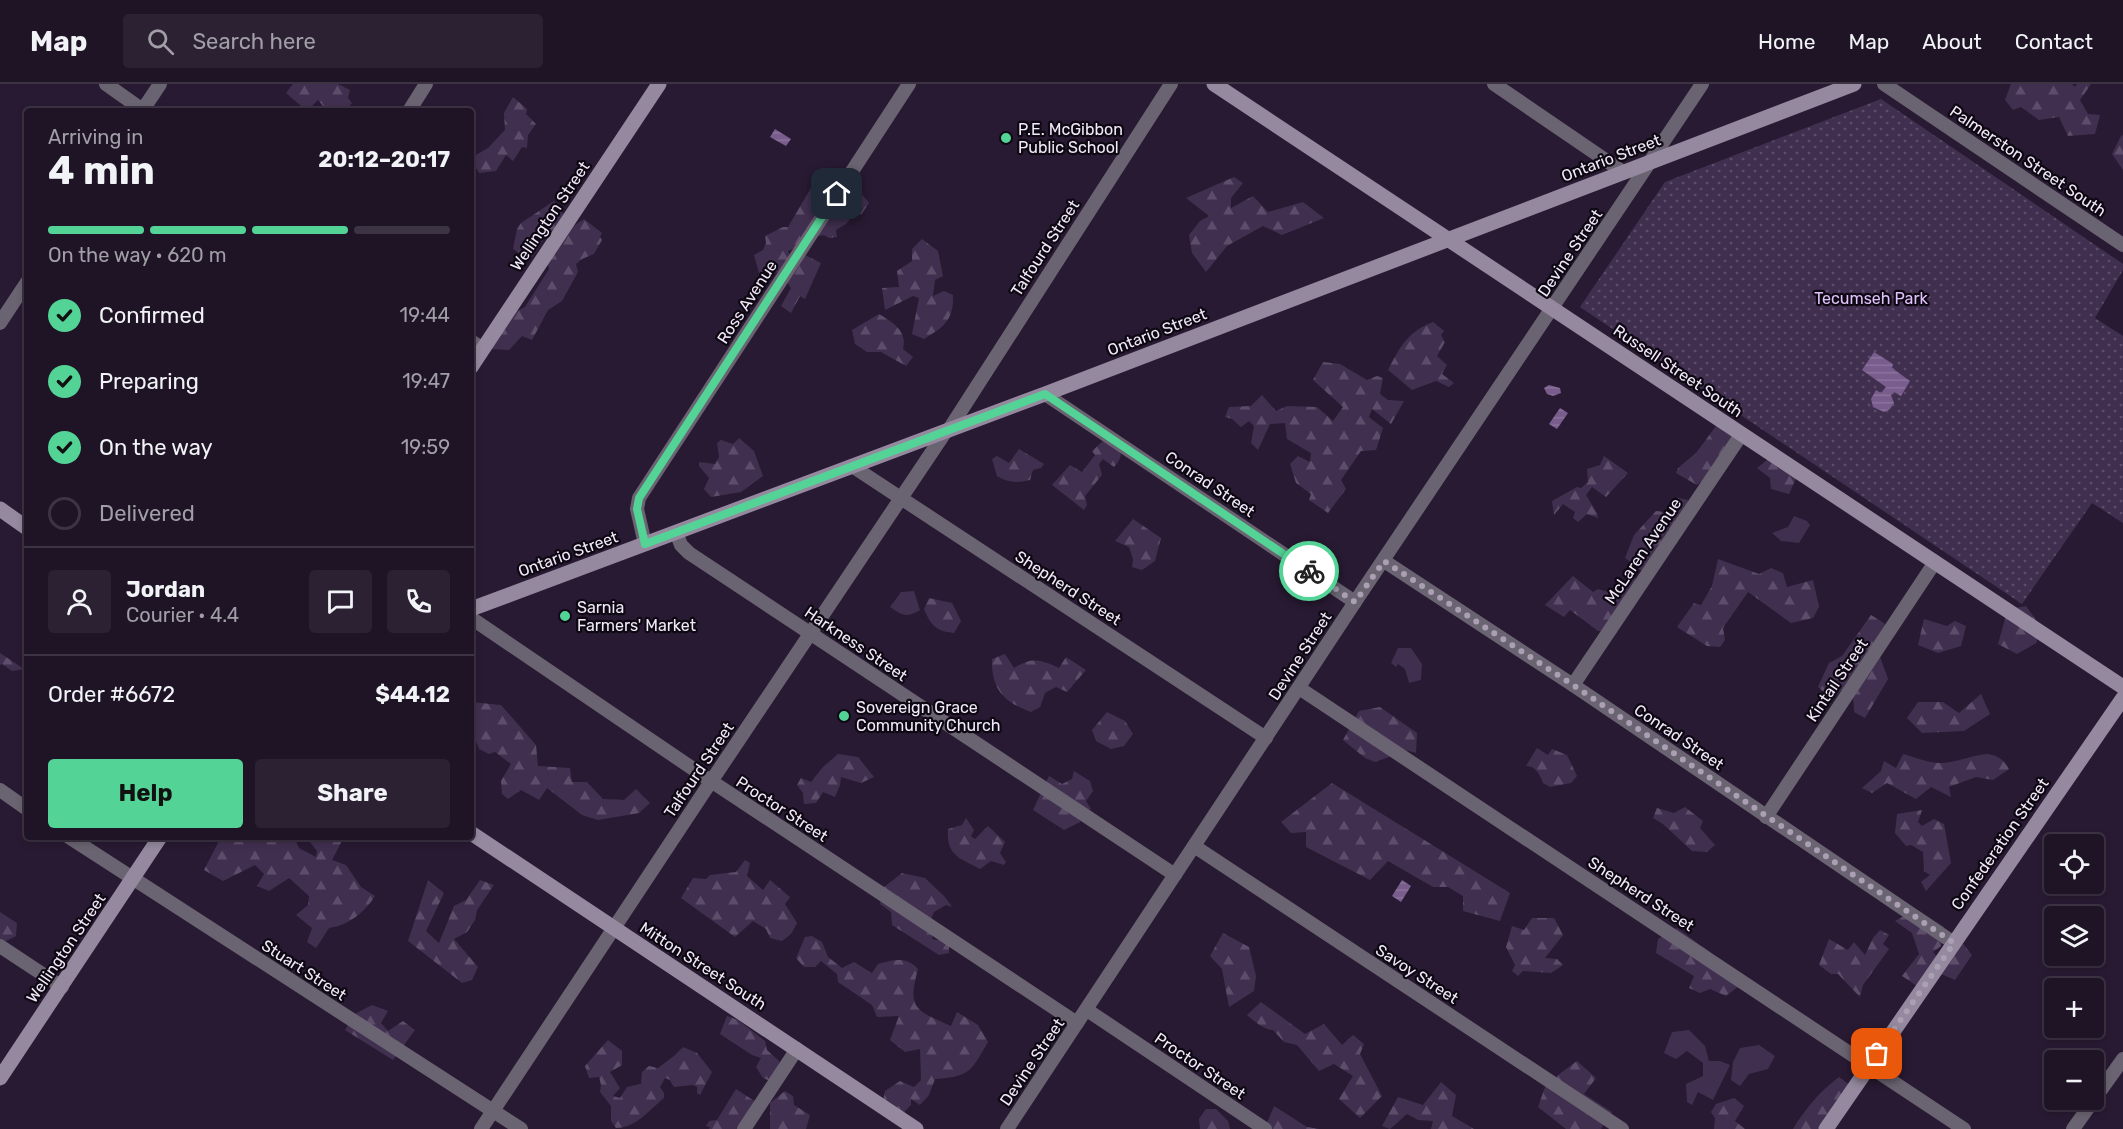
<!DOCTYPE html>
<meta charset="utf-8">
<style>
:root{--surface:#1e1426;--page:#2b2132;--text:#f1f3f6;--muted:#a19ea7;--line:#3c3343;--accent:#54d396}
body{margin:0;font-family:Rubik,sans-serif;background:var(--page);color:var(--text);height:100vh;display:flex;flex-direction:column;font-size:22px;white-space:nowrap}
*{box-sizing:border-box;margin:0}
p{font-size:20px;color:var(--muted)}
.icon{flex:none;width:33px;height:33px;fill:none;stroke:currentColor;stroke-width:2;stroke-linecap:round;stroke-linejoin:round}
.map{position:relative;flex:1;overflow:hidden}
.details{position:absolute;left:24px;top:24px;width:450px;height:732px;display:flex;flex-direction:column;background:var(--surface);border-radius:6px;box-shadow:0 3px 9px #0003,0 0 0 2px var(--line)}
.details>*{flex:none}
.buttons{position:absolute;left:2044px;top:750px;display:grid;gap:12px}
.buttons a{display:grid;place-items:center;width:60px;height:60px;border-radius:6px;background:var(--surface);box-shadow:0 3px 9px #0003,0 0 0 2px var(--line);font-size:30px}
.pin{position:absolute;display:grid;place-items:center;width:51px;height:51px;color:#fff;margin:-26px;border-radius:12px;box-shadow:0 3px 9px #0006}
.courier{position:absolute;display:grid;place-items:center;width:60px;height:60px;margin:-30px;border:4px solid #54d396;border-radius:50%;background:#fff;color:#222;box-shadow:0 2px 8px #0007}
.overview em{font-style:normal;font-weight:700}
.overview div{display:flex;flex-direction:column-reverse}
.overview{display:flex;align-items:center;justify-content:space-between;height:102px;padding:0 24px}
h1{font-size:39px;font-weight:700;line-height:45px}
.bar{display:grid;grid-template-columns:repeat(4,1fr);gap:9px 6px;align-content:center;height:72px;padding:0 24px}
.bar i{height:8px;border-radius:4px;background:var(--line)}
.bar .selected{background:var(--accent)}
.bar p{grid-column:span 4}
.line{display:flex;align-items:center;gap:15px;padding:0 24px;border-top:2px solid var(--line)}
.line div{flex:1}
.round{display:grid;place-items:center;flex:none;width:63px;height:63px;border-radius:6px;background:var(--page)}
ol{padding:0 24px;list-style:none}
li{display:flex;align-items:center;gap:18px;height:66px}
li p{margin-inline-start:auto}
li .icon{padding:6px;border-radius:50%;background:var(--accent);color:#111;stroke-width:4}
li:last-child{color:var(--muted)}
li i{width:33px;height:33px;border:3px solid var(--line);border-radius:50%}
.cta{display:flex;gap:12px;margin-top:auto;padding:12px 24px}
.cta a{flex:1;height:69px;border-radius:6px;background:var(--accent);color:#111;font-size:24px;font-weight:700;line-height:69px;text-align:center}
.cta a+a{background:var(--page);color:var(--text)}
header{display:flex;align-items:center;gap:36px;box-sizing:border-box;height:84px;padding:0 30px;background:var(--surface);border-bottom:2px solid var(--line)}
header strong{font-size:28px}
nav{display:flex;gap:33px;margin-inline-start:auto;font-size:21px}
.search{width:420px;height:54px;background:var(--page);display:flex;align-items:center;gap:15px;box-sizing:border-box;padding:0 21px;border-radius:6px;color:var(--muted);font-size:22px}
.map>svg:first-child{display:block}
.grass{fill:#412f50}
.forest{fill:url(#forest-firs)}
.park{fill:url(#park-dots)}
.water{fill:url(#water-rules)}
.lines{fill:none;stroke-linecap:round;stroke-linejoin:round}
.street{stroke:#6a6371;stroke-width:14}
.secondary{stroke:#94899e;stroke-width:15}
.done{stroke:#aba0b3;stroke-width:6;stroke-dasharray:0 10.8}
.route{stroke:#54d396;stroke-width:8}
.poi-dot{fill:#54d396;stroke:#0d0812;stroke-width:2}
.labels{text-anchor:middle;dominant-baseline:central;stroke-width:4.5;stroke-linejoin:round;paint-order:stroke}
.poi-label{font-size:16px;fill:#f1e8f9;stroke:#0d0812;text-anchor:start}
.street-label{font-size:16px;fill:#f1e8f9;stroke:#0d0812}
.park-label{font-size:16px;fill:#e1c1fc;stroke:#0d0812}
</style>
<header>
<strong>Map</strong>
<div class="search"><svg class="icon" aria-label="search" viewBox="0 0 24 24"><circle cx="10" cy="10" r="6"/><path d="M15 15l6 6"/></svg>Search here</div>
<nav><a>Home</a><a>Map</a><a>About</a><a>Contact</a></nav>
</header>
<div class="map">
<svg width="2123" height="1045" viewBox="0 0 2123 1045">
<defs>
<pattern id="forest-firs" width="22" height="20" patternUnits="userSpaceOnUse" patternTransform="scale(1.5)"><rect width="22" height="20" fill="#412f50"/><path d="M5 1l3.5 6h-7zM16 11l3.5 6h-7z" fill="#5d4d6a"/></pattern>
<pattern id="park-dots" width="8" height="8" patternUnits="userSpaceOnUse" patternTransform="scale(1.5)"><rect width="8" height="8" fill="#412f50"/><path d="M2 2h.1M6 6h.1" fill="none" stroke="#5d4d6a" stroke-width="1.8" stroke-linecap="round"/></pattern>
<pattern id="water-rules" width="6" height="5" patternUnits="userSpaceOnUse" patternTransform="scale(1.5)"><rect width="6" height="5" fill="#785d8d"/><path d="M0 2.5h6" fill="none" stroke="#8c749e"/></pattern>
</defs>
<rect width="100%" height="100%" fill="#281a32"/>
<g class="grass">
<path d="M1794 432 1807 437 1810 441 1799 459 1781 457 1772 449 1788 443Z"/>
<path d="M914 507 920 526C907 534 903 532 890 523L901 508Z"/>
<path d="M1398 564H1411L1422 580 1421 596 1409 599 1405 585 1398 580 1396 583 1391 579Z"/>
<path d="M1689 946 1705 962 1709 977H1720L1730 981 1713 1016 1698 1008 1692 1021 1687 1018 1686 1000 1703 992V979L1687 967 1676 975 1664 969 1672 948Z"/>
<path d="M1759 961 1775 972 1768 985 1749 990 1740 1002 1731 996 1733 978 1740 964Z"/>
</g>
<g class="forest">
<path d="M293 0H338L350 6 348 14 352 19 345 27H327L318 16 307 27 286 9Z"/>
<path d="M2011 0H2072L2075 3 2077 0H2091L2080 16 2088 30 2100 31 2095 50 2068 52 2059 33 2039 36 2021 23 2013 26 2005 16Z"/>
<path d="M513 13 527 25 526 30 536 40 528 51 527 64 522 63 513 77 506 71 496 87 479 89 471 75V68L476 71 488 64 505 46 504 29Z"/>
<path d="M2123 51V86L2112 70 2121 52Z"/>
<path d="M1234 93 1243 99 1231 114V124L1253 112 1268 128 1303 118 1324 134 1282 151 1263 142 1227 162 1206 188 1192 169 1189 151 1200 137 1209 132 1186 114Z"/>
<path d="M828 100 833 106 800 162 788 167 794 180 786 191 772 187 767 193 759 189 754 171 763 166 766 159 765 152 783 143H788L811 104Z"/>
<path d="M856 103 869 119 861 131 856 128 846 140 836 146 837 153 829 154 824 151 814 153 844 107Z"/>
<path d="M554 117 564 131 560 142 547 150 533 172 528 175 513 165 517 145 521 139Z"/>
<path d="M584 135 602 149 600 153 602 156 594 170 582 175 576 180 578 188 562 217 548 226 532 256 522 252 509 266 490 265 513 229 525 223 549 185 547 177 569 145Z"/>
<path d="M922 155 938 167 943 192 935 196 933 212 944 207 953 211C954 236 944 243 924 255L912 250 919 214 913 212 885 226 882 204 899 203 897 187 912 177V165Z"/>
<path d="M803 170 821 179 805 215 800 212 791 229 781 222 791 204 785 195Z"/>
<path d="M879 230C892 238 908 247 903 265L913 273 906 282 881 268H867L855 260 852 246Z"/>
<path d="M1433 238 1444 247 1441 251 1445 258 1437 272 1447 281 1442 290 1454 299 1449 303 1436 297 1412 306 1388 286C1400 263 1407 248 1433 238Z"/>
<path d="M1323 278 1340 280 1367 296 1377 292 1383 294 1380 310 1388 316 1404 317 1391 340 1372 325 1369 333 1383 344 1376 366 1361 367 1341 396 1346 405 1328 429 1309 416 1311 410 1296 399 1290 380 1298 372 1310 378 1311 369 1287 355 1285 339 1270 340 1258 366 1251 359 1254 342 1249 337 1241 343 1232 335 1225 333 1229 323 1251 322 1262 311 1276 327 1287 322 1317 323 1333 337 1343 323 1313 296Z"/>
<path d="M1719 338 1735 350 1712 388 1697 401 1676 389 1678 384 1696 369Z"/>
<path d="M739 354 754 367 763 392 741 408 711 413 704 405 709 394 699 382V378L715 380 719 373 717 359 721 356 733 360Z"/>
<path d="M1103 357 1120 363C1122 373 1120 376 1114 383L1103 375 1099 380 1102 391 1085 412 1087 421 1084 426 1052 401 1070 381 1082 388 1095 371 1092 367Z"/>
<path d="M1019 365 1044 380 1041 384 1033 386 1030 396C1017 399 1009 399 997 392L992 375 997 372 1009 379Z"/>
<path d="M1604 372 1628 389 1606 413 1592 403 1586 411 1597 429 1598 434 1587 430 1578 438 1573 434 1575 428 1563 420 1554 431 1552 417 1577 403 1581 404 1588 398 1587 385 1600 381Z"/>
<path d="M1772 372 1798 390 1789 410 1771 405 1770 394 1757 384Z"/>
<path d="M1678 414 1688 416 1687 425 1642 487 1625 474 1634 451 1656 427 1665 428Z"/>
<path d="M1133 435 1161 454 1155 477 1142 486 1132 483 1133 475 1129 463 1115 457Z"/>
<path d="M1718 475 1759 490 1771 484 1783 489 1787 503 1813 496 1819 523 1813 534 1791 539 1748 508 1723 544 1725 556 1720 563 1707 562 1677 543 1694 519 1701 521 1712 502Z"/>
<path d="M1632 491 1640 499 1606 547H1598L1570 526 1564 533 1545 521 1573 492 1593 508 1598 505 1611 509Z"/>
<path d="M929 514 952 519 961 537 954 549C935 547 931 541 924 525Z"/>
<path d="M2026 522 2041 543 2036 559 2017 570 1998 560 2005 535 2015 524Z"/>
<path d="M1871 531 1884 539 1890 552 1875 559 1866 569 1880 573 1888 595 1865 634 1854 628 1853 606 1846 602 1832 615 1818 603 1829 579 1842 572Z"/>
<path d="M1924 535 1947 542 1955 537 1966 542 1961 562 1938 569 1918 561Z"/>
<path d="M0 569 24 585 12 587 2 580 0 581Z"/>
<path d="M1005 570 1014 584C1032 573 1040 575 1059 584L1066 573 1086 586 1067 608 1056 603 1045 609 1040 623 1031 628C1004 618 991 605 992 575Z"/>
<path d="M1981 610 1990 630 1964 647 1922 649 1907 634 1918 618H1943L1959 629Z"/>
<path d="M471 618 501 621 536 661 538 682 570 684 572 698H587L603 715 624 716 636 705 650 719 639 729 598 736 582 731 547 704 539 716 521 706 508 715 502 710 501 697 511 680 495 668 489 670 479 665 471 644Z"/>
<path d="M1380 623 1417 649 1416 669 1395 663 1389 673 1375 678 1365 674 1343 656 1359 627Z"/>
<path d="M1107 628 1125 637 1133 650 1124 662 1111 665 1096 657 1092 646Z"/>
<path d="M1537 664 1548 671 1552 665 1567 671 1577 692 1571 699 1550 703 1543 699C1540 691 1536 682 1526 682Z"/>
<path d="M838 670 858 673 874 693 861 699 841 693 840 701 835 713 823 708 816 719 804 720 803 709 797 701 801 694 811 698 823 683Z"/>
<path d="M1903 670C1915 673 1928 679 1940 679 1965 680 1993 656 2009 685L1993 696 1976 693 1949 703 1951 713 1931 703 1916 715 1887 699 1872 709 1862 704 1881 687 1884 677 1896 684Z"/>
<path d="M1074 687 1090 697 1093 707 1086 717 1091 725 1077 731 1080 738 1064 746 1033 726 1049 692 1062 700 1072 695Z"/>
<path d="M1332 699 1510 809 1500 837 1463 827V812L1448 803H1433L1388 777 1370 796 1306 763V748L1291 749 1281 738Z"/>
<path d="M1685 723 1703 737 1700 744 1715 761 1707 768 1692 767 1663 740 1653 734 1657 724 1674 729Z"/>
<path d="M1922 726 1918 738 1922 742 1934 735 1944 740 1951 779 1926 807 1921 798 1930 791 1924 787 1923 768 1911 761 1906 762 1895 749 1897 730Z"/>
<path d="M966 734 974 746 971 752 975 755 988 742 1005 758 1000 769 1006 778 1004 781 991 777 980 785C960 774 946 772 948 745L962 741Z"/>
<path d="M221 753H294L299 764 316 773 317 767 306 753 343 755 332 776 346 781 361 803 375 812C364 829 349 841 329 844L316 864 307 858 312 844 296 831 308 821 309 812 289 794 269 807 257 802 264 790 255 781 223 797 204 786Z"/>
<path d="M745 776 750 779 747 792 763 806 770 796 790 813 785 820 797 839 791 850 782 857 770 854 766 845 753 837 735 853 681 814 693 794 706 795 710 791 736 788Z"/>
<path d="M902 789 925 794 945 813 952 823 946 821 934 828 931 835 936 841 932 855 949 858V869L939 871 892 841 891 828 880 820 883 804Z"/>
<path d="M428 796 444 809 426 847 439 859 454 822 466 816 480 796 494 801 477 826 475 836 467 848 454 855 478 883 472 896 462 899 408 857Z"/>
<path d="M1916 825 1944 843 1941 862 1933 868 1938 874 1961 857 1972 871 1955 896 1932 886 1917 902 1902 892 1919 870 1912 849 1895 837Z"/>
<path d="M0 828 17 839 16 852 0 860Z"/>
<path d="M1532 834H1554L1563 851 1545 874 1557 875 1563 881 1551 889 1523 887 1518 892 1512 887 1515 881 1506 863 1512 842 1524 846Z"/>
<path d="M1677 844 1741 891 1740 901 1726 912 1710 905 1700 909 1689 904 1694 892 1656 869 1658 855Z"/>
<path d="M1880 846 1889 851 1883 860 1889 865 1863 901 1860 913 1838 890H1831L1819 881 1829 855 1848 866 1854 858 1865 871 1873 854Z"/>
<path d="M1223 849 1249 863 1256 892 1254 907 1229 923 1222 885 1210 872Z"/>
<path d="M812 852 822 858 828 873 842 884 854 878 872 889 878 880C893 876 906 872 918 885 907 925 915 926 951 942L957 928 978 941 988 958C971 987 970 993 935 995L929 1011 920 1021 911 1015V1021L904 1028 883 1017 885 1007 900 997 914 1003 921 996 920 965 905 968 890 956 899 932 877 933 872 921 838 898 837 890 821 877 815 883H804L796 874 805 853Z"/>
<path d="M1261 918 1305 950 1324 940 1342 961 1353 951 1364 960 1360 970 1382 1012 1360 1034 1339 1015 1353 992 1334 980 1319 987 1297 961 1284 958 1273 946C1264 946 1254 937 1247 931Z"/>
<path d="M372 921 388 927 381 939 388 947 403 937 415 946 393 976 345 946 355 930Z"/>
<path d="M727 932 738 936 765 957 767 966 779 977 782 992 777 1000 763 994 756 983 761 974 752 971 720 950Z"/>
<path d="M608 956 622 967V981L610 988 620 1004 613 1012 620 1014 627 1003 641 1000 642 988 649 982 658 984 674 972 683 963 697 969 712 988 700 1011 697 1009V1003L693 1001 674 1003 670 996 665 994 660 1003 664 1009V1014C649 1026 636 1044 616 1044L611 1037V1022L600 1008 601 1001 599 993 589 994 585 982Z"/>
<path d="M1577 977 1596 994 1584 1010 1612 1028 1601 1045H1566L1538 1023 1546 1000Z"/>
<path d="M1839 993 1850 1001 1820 1045H1793C1805 1025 1820 1007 1839 993Z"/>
<path d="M1441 998 1456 1011 1452 1032 1474 1045H1431L1433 1037 1418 1036 1407 1030 1390 1045 1382 1042 1398 1013 1423 1021Z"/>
<path d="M736 1005 759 1020 742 1045H709L710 1043 706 1042 709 1037 717 1036Z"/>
<path d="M785 1007 793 1012 794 1021 810 1031 806 1045H770V1019Z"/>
<path d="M1734 1014 1744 1022 1735 1037 1745 1045H1714L1715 1034 1711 1028 1716 1020Z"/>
<path d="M1274 1022 1307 1043 1320 1045H1271L1267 1039Z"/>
<path d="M1206 1025H1216L1228 1037 1230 1045H1200L1199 1035Z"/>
</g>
<path class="park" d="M1881 15 2123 180V186L2095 234 2123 252V439L2092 419 2022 520 1580 223 1665 98Z"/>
<g class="water">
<path d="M775 45 791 55 786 62 770 53Z"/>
<path d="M1874 268 1893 280 1892 284 1910 297 1901 312 1894 308 1891 311 1894 319 1890 325 1884 328 1873 323 1871 315 1876 306 1881 309 1886 303 1862 286Z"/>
<path d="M1549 301 1560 304 1561 309 1553 312 1547 310 1544 304Z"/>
<path d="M1560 324 1568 329 1557 345 1549 340Z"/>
<path d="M1402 796 1411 802 1401 818 1392 812Z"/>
</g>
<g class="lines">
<g class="street">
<path d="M106 0 144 27"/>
<path d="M1494 0 1623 88"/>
<path d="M1884 0 2123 161"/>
<path d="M142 27 160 0"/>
<path d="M409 27 426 0"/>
<path d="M0 239 27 198"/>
<path d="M471 257 483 265"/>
<path d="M1045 310 1355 518"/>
<path d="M948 347 1171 0"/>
<path d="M852 382 1266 654"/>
<path d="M676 448 681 461 689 469 1175 791"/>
<path d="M645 460 637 425 639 414 909 0"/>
<path d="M1384 477 1573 601 1954 859"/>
<path d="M471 534 711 697 1077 939"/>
<path d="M1573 601 1741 351"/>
<path d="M1299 604 1964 1045"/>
<path d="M0 706 27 725"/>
<path d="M1766 733 1935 478"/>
<path d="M69 753 521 1045"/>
<path d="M1194 762 1622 1045"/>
<path d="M0 862 62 903"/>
<path d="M1087 926 1265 1045"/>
<path d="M481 1045 704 708 946 347"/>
<path d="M744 1045 797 965"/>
<path d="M1007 1045 1355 518 1702 0"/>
<path d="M2073 1045 2123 975"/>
</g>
<g class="secondary">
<path d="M1214 0 2123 603"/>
<path d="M471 283 659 0"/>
<path d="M0 425 27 444"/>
<path d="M471 525 1045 310 1854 0"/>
<path d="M471 749 916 1045"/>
<path d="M0 994 160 753"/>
<path d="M1826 1045 2123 614"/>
</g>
</g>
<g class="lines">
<path class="done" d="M1309 487 1355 518 1384 477 1573 601 1954 859 1877 970"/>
<path class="route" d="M837 110 639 414 637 425 645 460 1045 310 1309 487"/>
</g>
<g class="poi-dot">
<circle cx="1006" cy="54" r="6"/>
<circle cx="565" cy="532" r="6"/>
<circle cx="844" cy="632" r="6"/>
</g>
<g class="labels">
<g class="poi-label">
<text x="1018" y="45">P.E. McGibbon<tspan x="1018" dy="18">Public School</tspan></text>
<text x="577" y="523">Sarnia<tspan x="577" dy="18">Farmers' Market</tspan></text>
<text x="856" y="623">Sovereign Grace<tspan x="856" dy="18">Community Church</tspan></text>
</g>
<g class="street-label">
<text transform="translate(1611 74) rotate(-21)">Ontario Street</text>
<text transform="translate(2028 77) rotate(34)">Palmerston Street South</text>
<text transform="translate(550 132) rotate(-56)">Wellington Street</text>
<text transform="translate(1045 164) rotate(-57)">Talfourd Street</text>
<text transform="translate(1570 169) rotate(-56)">Devine Street</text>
<text transform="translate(747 218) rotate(-57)">Ross Avenue</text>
<text transform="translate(1157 248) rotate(-21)">Ontario Street</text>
<text transform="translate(1678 287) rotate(34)">Russell Street South</text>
<text transform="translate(1210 400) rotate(34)">Conrad Street</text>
<text transform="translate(1643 467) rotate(-56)">McLaren Avenue</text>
<text transform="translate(568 470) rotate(-20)">Ontario Street</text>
<text transform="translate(1068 504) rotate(33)">Shepherd Street</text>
<text transform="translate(856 560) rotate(34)">Harkness Street</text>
<text transform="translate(1300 572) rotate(-57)">Devine Street</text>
<text transform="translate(1837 596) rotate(-56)">Kintail Street</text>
<text transform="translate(1679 653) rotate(34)">Conrad Street</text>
<text transform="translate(699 686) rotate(-56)">Talfourd Street</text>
<text transform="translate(782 725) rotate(33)">Proctor Street</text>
<text transform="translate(2000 760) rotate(-55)">Confederation Street</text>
<text transform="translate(1641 810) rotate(33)">Shepherd Street</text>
<text transform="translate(66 864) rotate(-56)">Wellington Street</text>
<text transform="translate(703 882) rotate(33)">Mitton Street South</text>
<text transform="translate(304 886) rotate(33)">Stuart Street</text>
<text transform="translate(1417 890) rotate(33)">Savoy Street</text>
<text transform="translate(1032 978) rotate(-56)">Devine Street</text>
<text transform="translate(1200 982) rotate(34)">Proctor Street</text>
</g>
<g class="park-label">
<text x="1871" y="214">Tecumseh Park</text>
</g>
</g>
</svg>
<div class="buttons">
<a><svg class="icon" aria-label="locate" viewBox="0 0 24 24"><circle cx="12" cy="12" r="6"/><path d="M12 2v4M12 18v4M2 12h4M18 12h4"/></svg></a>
<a><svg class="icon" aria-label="layers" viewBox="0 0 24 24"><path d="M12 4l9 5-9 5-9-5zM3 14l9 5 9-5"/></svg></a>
<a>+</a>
<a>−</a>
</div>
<div class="pin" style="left:1877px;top:970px;background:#ea580c"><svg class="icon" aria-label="bag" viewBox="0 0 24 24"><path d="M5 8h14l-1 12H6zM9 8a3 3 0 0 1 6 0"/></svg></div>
<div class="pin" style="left:837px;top:110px;background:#1f2937"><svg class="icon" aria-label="home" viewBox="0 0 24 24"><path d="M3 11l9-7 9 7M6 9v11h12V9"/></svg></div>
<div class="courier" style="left:1309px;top:487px"><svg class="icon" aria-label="bike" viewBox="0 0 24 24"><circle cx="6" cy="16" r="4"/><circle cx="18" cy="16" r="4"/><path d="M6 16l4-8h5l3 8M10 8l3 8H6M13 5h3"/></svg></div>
<section class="details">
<div class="overview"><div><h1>4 min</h1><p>Arriving in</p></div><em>20:12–20:17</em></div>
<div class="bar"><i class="selected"></i><i class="selected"></i><i class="selected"></i><i></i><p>On the way · 620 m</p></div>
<ol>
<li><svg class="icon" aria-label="check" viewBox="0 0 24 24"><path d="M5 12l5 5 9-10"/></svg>Confirmed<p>19:44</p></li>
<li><svg class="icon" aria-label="check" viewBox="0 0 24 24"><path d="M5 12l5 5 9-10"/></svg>Preparing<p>19:47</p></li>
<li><svg class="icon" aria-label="check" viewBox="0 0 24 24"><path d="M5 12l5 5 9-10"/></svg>On the way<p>19:59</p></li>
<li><i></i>Delivered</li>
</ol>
<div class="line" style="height:108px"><a class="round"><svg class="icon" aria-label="person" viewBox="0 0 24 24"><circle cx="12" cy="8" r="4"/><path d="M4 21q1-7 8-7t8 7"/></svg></a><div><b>Jordan</b><p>Courier · 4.4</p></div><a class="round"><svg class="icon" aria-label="chat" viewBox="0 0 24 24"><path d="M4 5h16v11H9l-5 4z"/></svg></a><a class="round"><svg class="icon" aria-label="phone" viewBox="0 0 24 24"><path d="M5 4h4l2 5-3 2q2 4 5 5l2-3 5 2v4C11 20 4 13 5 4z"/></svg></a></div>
<div class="line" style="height:78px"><div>Order #6672</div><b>$44.12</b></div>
<div class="cta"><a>Help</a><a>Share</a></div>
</section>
</div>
